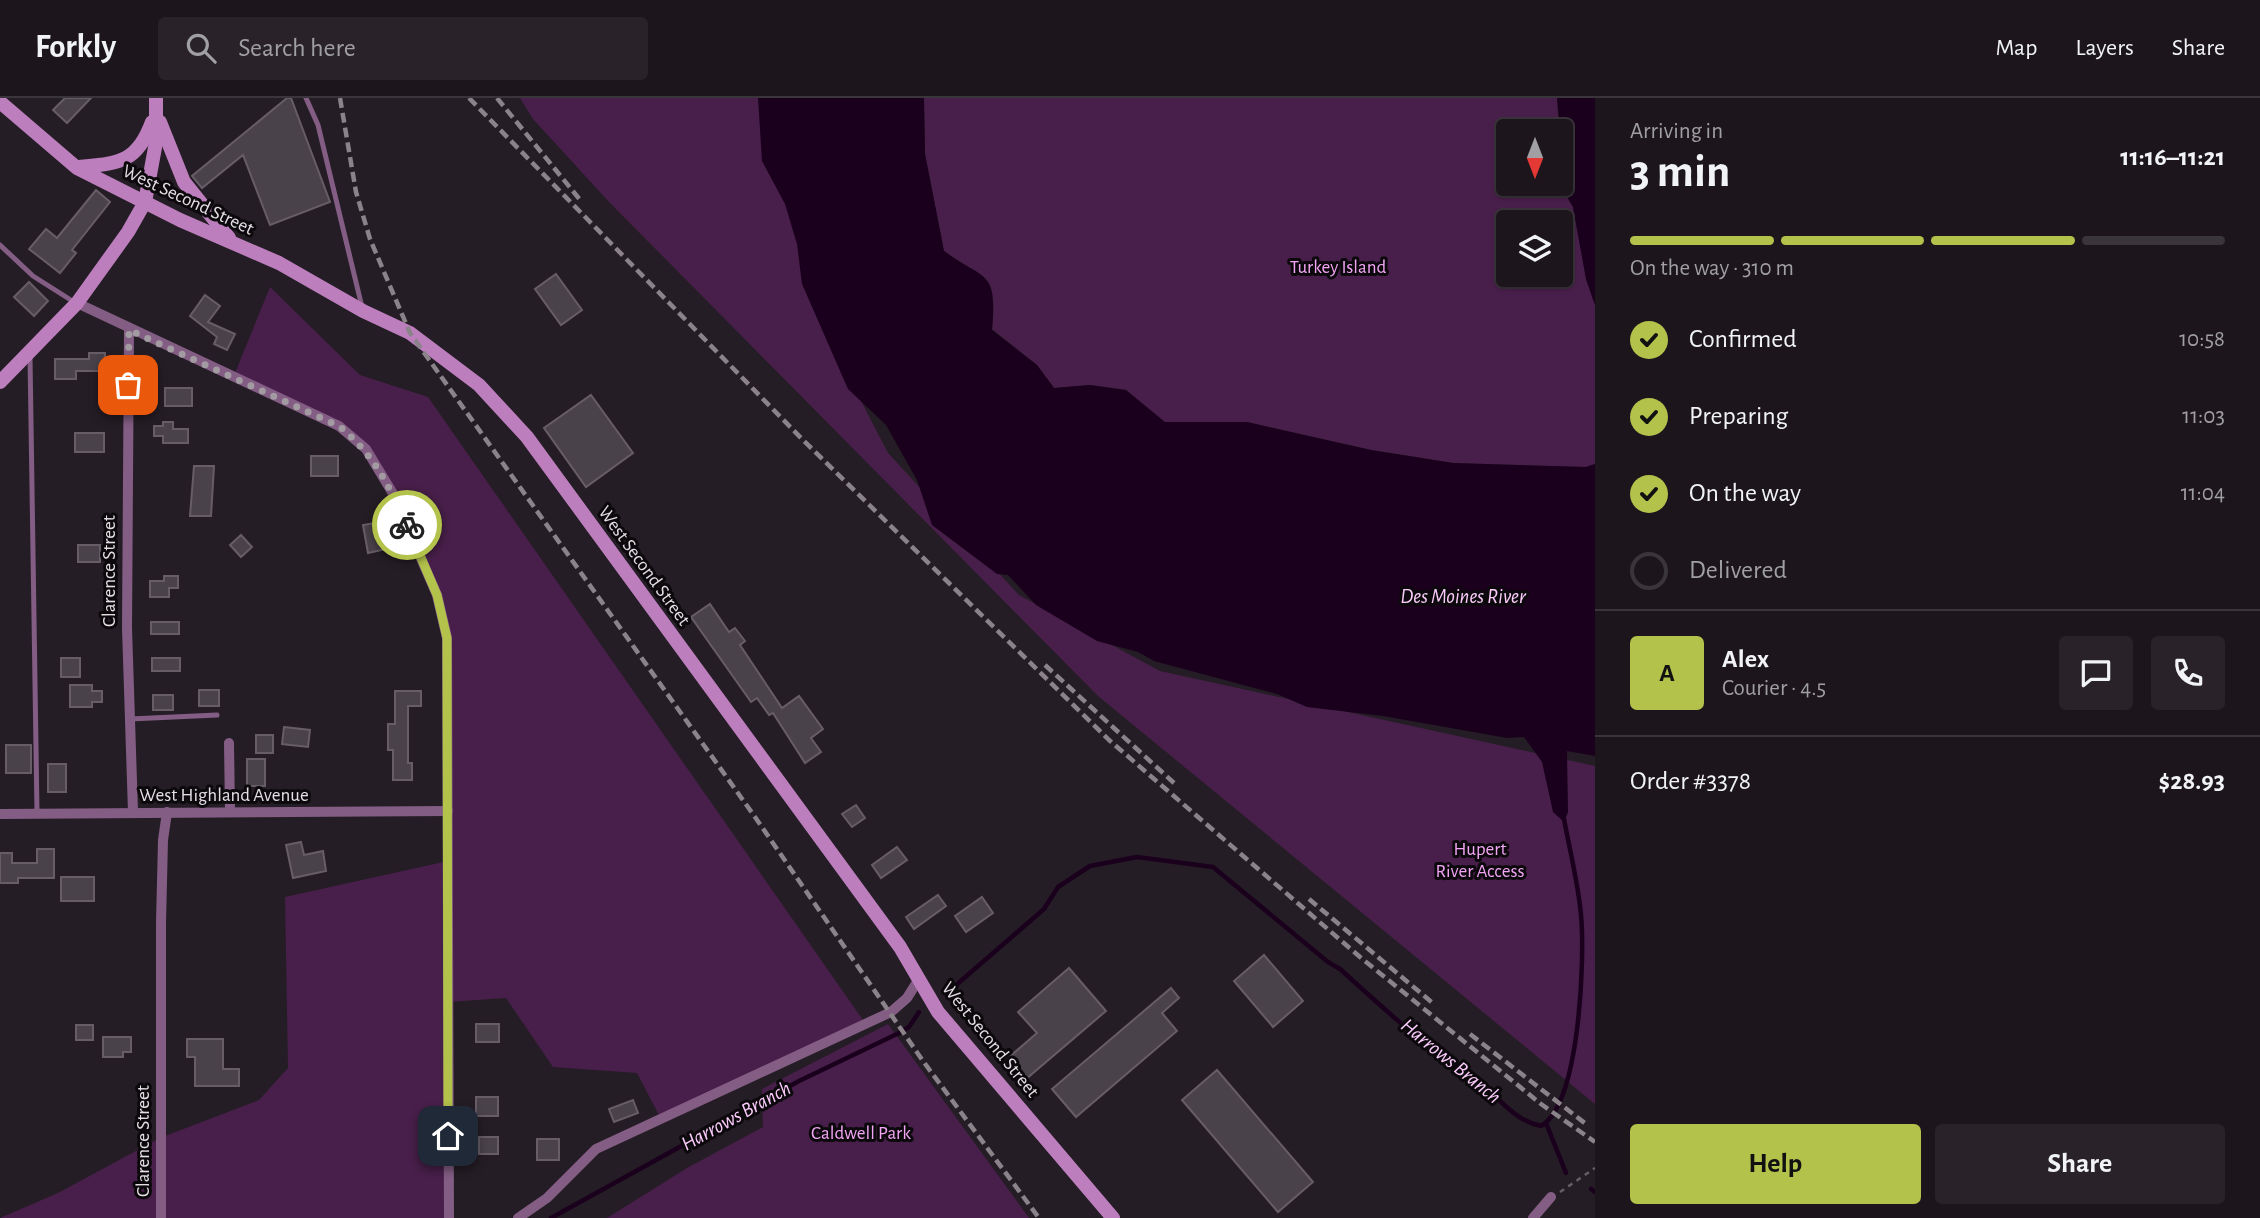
<!DOCTYPE html>
<meta charset="utf-8">
<style>
:root{--surface:#1c161c;--page:#292329;--text:#f1f3f6;--muted:#a09fa3;--line:#3a353b;--accent:#b3c24b}
body{margin:0;font-family:"Alegreya Sans",sans-serif;background:var(--page);color:var(--text);height:100vh;display:flex;flex-direction:column;font-size:26px;white-space:nowrap}
*{box-sizing:border-box;margin:0}
p{font-size:23px;color:var(--muted)}
.icon{flex:none;width:38px;height:38px;fill:none;stroke:currentColor;stroke-width:2;stroke-linecap:round;stroke-linejoin:round}
.map{position:relative;flex:1;overflow:hidden}
.side{display:flex;flex-direction:column;background:var(--surface);width:665px}
.side>*{flex:none}
.needle{width:46px;rotate:180deg}
.controls{position:absolute;left:1496px;top:21px;display:grid;gap:14px}
.controls a{display:grid;place-items:center;width:77px;height:77px;border-radius:7px;background:var(--surface);box-shadow:0 2px 5px #0004,0 0 0 2px var(--line);font-size:35px}
.pin{position:absolute;display:grid;place-items:center;width:60px;height:60px;color:#fff;margin:-30px;border-radius:14px;box-shadow:0 4px 10px #0006}
.courier{position:absolute;display:grid;place-items:center;width:70px;height:70px;margin:-35px;border:5px solid #b3c24b;border-radius:50%;background:#fff;color:#222;box-shadow:0 2px 9px #0007}
.overview em{font-style:normal;font-weight:600}
.overview div{display:flex;flex-direction:column-reverse}
.overview{display:flex;align-items:center;justify-content:space-between;height:119px;padding:0 35px}
h1{font-size:46px;font-weight:600;line-height:52px}
.bar{display:grid;grid-template-columns:repeat(4,1fr);gap:10px 7px;align-content:center;height:84px;padding:0 35px}
.bar i{height:9px;border-radius:5px;background:var(--line)}
.bar .selected{background:var(--accent)}
.bar p{grid-column:span 4}
.line{display:flex;align-items:center;gap:18px;padding:0 35px;border-top:2px solid var(--line)}
.line div{flex:1}
.round{display:grid;place-items:center;flex:none;width:74px;height:74px;border-radius:7px;background:var(--page)}
ol{padding:0 35px;list-style:none}
li{display:flex;align-items:center;gap:21px;height:77px}
li p{margin-inline-start:auto}
li .icon{padding:7px;border-radius:50%;background:var(--accent);color:#111;stroke-width:4}
li:last-child{color:var(--muted)}
li i{width:38px;height:38px;border:4px solid var(--line);border-radius:50%}
.action{display:flex;gap:14px;margin-top:auto;padding:14px 35px}
.action a{flex:1;height:80px;border-radius:7px;background:var(--accent);color:#111;font-size:28px;font-weight:600;line-height:80px;text-align:center}
.action a+a{background:var(--page);color:var(--text)}
header{display:flex;align-items:center;gap:42px;box-sizing:border-box;height:98px;padding:0 35px;background:var(--surface);border-bottom:2px solid var(--line)}
header strong{font-size:33px}
nav{display:flex;gap:38px;margin-inline-start:auto;font-size:24px}
.search{width:490px;height:63px;background:var(--page);display:flex;align-items:center;gap:18px;box-sizing:border-box;padding:0 24px;border-radius:7px;color:var(--muted);font-size:26px}
main{display:flex;flex:1;min-height:0}
.map>svg:first-child{display:block}
.green{fill:#481f4a;fill-rule:evenodd}
.water{fill:#1a001d}
.lines{fill:none;stroke-linecap:round;stroke-linejoin:round}
.stream{stroke:#1a001d;stroke-width:4.5}
.building{fill:#4a424a;stroke:#665d66;stroke-width:2}
.path{stroke:#665e66;stroke-width:2.5;stroke-dasharray:5 5;stroke-linecap:butt}
.lane{stroke:#835d84;stroke-width:5}
.street{stroke:#835d84;stroke-width:10}
.secondary{stroke:#bc7ebd;stroke-width:14}
.rail{stroke:#8a838a;stroke-width:4.5;stroke-dasharray:10 5;stroke-linecap:butt}
.done{stroke:#a29ba2;stroke-width:7;stroke-dasharray:0 12.6}
.route{stroke:#b3c24b;stroke-width:9}
.labels{text-anchor:middle;dominant-baseline:central;stroke-width:6;stroke-linejoin:round;paint-order:stroke}
.street-label{font-size:19px;fill:#e5dfe5;stroke:#0c090c}
.park-label{font-size:19px;fill:#f3a5f5;stroke:#0c090c}
.water-label{font-size:21px;font-style:italic;fill:#facbfb;stroke:#0c090c}
</style>
<header>
<strong>Forkly</strong>
<div class="search"><svg class="icon" aria-label="search" viewBox="0 0 24 24"><circle cx="10" cy="10" r="6"/><path d="M15 15l6 6"/></svg>Search here</div>
<nav><a>Map</a><a>Layers</a><a>Share</a></nav>
</header>
<main>
<div class="map">
<svg width="1595" height="1120" viewBox="0 0 1595 1120">
<rect width="100%" height="100%" fill="#251d25"/>
<g class="green">
<path d="M520 0H772L833 249 888 355 1019 497 1160 573 1595 668V1006L1098 598 610 105 533 21Z"/>
<path d="M924 0H1557L1559 33H1508V86H1561V44L1566 97 1573 109 1586 181 1595 207V366L1586 369 1453 365 1371 352 1247 324H1164L1126 292 1090 287 1054 290 1037 267 992 231C998 172 985 183 944 153L925 56ZM1508 124H1561V177H1508Z"/>
<path d="M270 189 360 277 428 299 865 925 660 1019 637 975 553 969 506 900 448 904 445 1120H0L58 1095 160 1040 259 1002 288 970 285 799 448 763 447 540 437 497 366 351 339 328 233 280Z"/>
<path d="M888 926 1029 1120H607L687 1070 763 1029 762 991Z"/>
</g>
<g class="water">
<path d="M758 0H924L925 56 944 153C986 184 997 170 992 232L1037 267 1054 290 1090 287 1126 292 1165 324H1247L1371 352 1453 365 1586 369 1595 366V658L1567 653 1568 714 1564 724 1553 714 1542 664 1524 639 1507 640 1383 618 1307 609 1277 596 1154 563 1138 554 1097 543 1036 507 1008 477 997 476 932 427 917 382 886 327 848 291 802 186 797 146 785 106 762 63Z"/>
<path d="M1557 0H1595V207L1586 181 1573 109 1566 97Z"/>
</g>
<g class="lines">
<g class="stream">
<path d="M948 894 1044 811 1058 789 1090 768 1137 759 1213 769 1328 864 1340 871C1382 909 1425 949 1472 979 1495 994 1513 1023 1541 1028 1580 1006 1585 860 1581 817 1578 784 1570 754 1564 721"/>
<path d="M1546 1025 1566 1075"/>
<path d="M1591 1091 1595 1094"/>
<path d="M551 1120 799 983 899 935 909 929 919 914"/>
</g>
</g>
<g class="building">
<path d="M65 0H91L67 25 53 12Z"/>
<path d="M287 0H291L330 104 270 127 243 57 202 90 192 78Z"/>
<path d="M96 92 110 104 72 152 76 155 60 175 29 151 46 131 57 140Z"/>
<path d="M556 176 582 212 561 227 535 191Z"/>
<path d="M29 184 48 203 34 218 14 199Z"/>
<path d="M205 197 220 208 208 224 235 236 227 252 214 246 217 239 190 218Z"/>
<path d="M89 255H105V273H76V281H55V261H89Z"/>
<rect x="165" y="290" width="27" height="18"/>
<path d="M591 297 633 355 586 389 544 330Z"/>
<path d="M163 324H173V331H188V345H163V338H154V328H163Z"/>
<rect x="75" y="335" width="29" height="19"/>
<rect x="311" y="358" width="27" height="20"/>
<path d="M194 368H214L211 418H190Z"/>
<path d="M381 424 386 451 368 455 363 427Z"/>
<path d="M241 437 252 449 241 459 230 447Z"/>
<rect x="78" y="447" width="22" height="17"/>
<path d="M164 478H178V490H169V499H150V483H164Z"/>
<path d="M710 506 729 534 735 530 745 543 740 547 782 610 799 598 823 631 811 640 821 654 805 665 773 615 769 617 757 600 751 604 691 519Z"/>
<rect x="151" y="524" width="28" height="12"/>
<rect x="61" y="560" width="19" height="19"/>
<rect x="152" y="560" width="28" height="13"/>
<path d="M70 587H92V593H102V604H92V609H70Z"/>
<rect x="199" y="592" width="20" height="16"/>
<path d="M395 593H421V608H408V665H412V682H393V652H388V626H395Z"/>
<rect x="153" y="597" width="20" height="15"/>
<path d="M284 629 310 632 308 649 282 646Z"/>
<rect x="256" y="637" width="17" height="18"/>
<rect x="6" y="647" width="25" height="28"/>
<rect x="247" y="661" width="18" height="27"/>
<rect x="48" y="666" width="18" height="28"/>
<path d="M856 707 865 720 852 729 842 716Z"/>
<path d="M301 744 304 757 323 753 326 773 293 780 286 747Z"/>
<path d="M897 749 907 762 881 780 872 767Z"/>
<path d="M37 751H54V780H18V785H0V755H12V765H37Z"/>
<rect x="61" y="779" width="33" height="24"/>
<path d="M938 797 946 808 914 831 906 819Z"/>
<path d="M982 799 993 815 966 834 955 818Z"/>
<path d="M1264 857 1303 903 1273 929 1234 883Z"/>
<path d="M1069 870 1106 913 1026 981 1008 960 1037 935 1018 914Z"/>
<path d="M1171 890 1179 900 1162 915 1177 933 1076 1019 1052 991Z"/>
<rect x="476" y="926" width="23" height="18"/>
<rect x="76" y="927" width="17" height="15"/>
<path d="M103 939H131V954H123V959H103Z"/>
<path d="M187 941H223V971H239V988H195V959H187Z"/>
<path d="M1217 972 1313 1084 1278 1114 1182 1002Z"/>
<rect x="476" y="999" width="22" height="19"/>
<path d="M633 1002 638 1015 614 1024 609 1011Z"/>
<rect x="479" y="1039" width="19" height="17"/>
<rect x="537" y="1041" width="22" height="21"/>
</g>
<g class="lines">
<path class="path" d="M1560 1094 1595 1070"/>
<g class="lane">
<path d="M306 0 318 27 362 209"/>
<path d="M0 147 33 178 74 204"/>
<path d="M30 259 37 715"/>
<path d="M130 621 217 617"/>
</g>
<g class="street">
<path d="M77 205 339 328 366 351 392 394 437 497 447 540 449 1120"/>
<path d="M129 232 127 530 133 714"/>
<path d="M229 645 230 714"/>
<path d="M0 716 448 713"/>
<path d="M161 1120V825L163 742 167 714"/>
<path d="M518 1120 547 1100 596 1051 891 914 907 900 919 881"/>
<path d="M1533 1120 1551 1099"/>
</g>
<g class="secondary">
<path d="M0 4 77 70 180 122 279 165 363 213 410 235 479 287 527 339 900 849 938 914 1113 1120"/>
<path d="M160 24 184 84 229 140"/>
<path d="M79 69C119 65 137 65 152 24"/>
<path d="M0 284 77 205 128 134 145 104 156 44V0"/>
</g>
<g class="rail">
<path d="M340 0 356 94 370 141 410 235 755 719 923 963 1039 1120"/>
<path d="M469 0 803 342 1109 642 1360 859 1541 1006 1595 1044"/>
<path d="M497 0 581 103"/>
<path d="M1045 567 1174 685"/>
<path d="M1309 801 1435 907"/>
<path d="M1470 936 1586 1026"/>
</g>
</g>
<g class="lines">
<path class="done" d="M128 287 129 232 339 328C375 358 388 386 407 427"/>
<path class="route" d="M407 427 437 497 447 540 448 1038"/>
</g>
<g class="labels">
<g class="street-label">
<text transform="translate(188 102) rotate(25)">West Second Street</text>
<text transform="translate(644 468) rotate(54)">West Second Street</text>
<text transform="translate(109 473) rotate(-90)">Clarence Street</text>
<text x="224" y="697">West Highland Avenue</text>
<text transform="translate(990 942) rotate(51)">West Second Street</text>
<text transform="translate(143 1043) rotate(-90)">Clarence Street</text>
</g>
<g class="park-label">
<text x="1338" y="169">Turkey Island</text>
<text x="1480" y="751">Hupert<tspan x="1480" dy="22">River Access</tspan></text>
<text x="861" y="1035">Caldwell Park</text>
</g>
<g class="water-label">
<text x="1463" y="498">Des Moines River</text>
<text transform="translate(1451 963) rotate(39)">Harrows Branch</text>
<text transform="translate(736 1018) rotate(-29)">Harrows Branch</text>
</g>
</g>
</svg>
<div class="controls">
<a><svg class="needle" viewBox="-14 -14 28 28"><path d="M0-13l5 13h-10z" fill="#e53935"/><path d="M0 13l5-13h-10z" fill="#a09fa3"/></svg></a>
<a><svg class="icon" aria-label="layers" viewBox="0 0 24 24"><path d="M12 4l9 5-9 5-9-5zM3 14l9 5 9-5"/></svg></a>
</div>
<div class="pin" style="left:128px;top:287px;background:#ea580c"><svg class="icon" aria-label="bag" viewBox="0 0 24 24"><path d="M5 8h14l-1 12H6zM9 8a3 3 0 0 1 6 0"/></svg></div>
<div class="pin" style="left:448px;top:1038px;background:#1f2937"><svg class="icon" aria-label="home" viewBox="0 0 24 24"><path d="M3 11l9-7 9 7M6 9v11h12V9"/></svg></div>
<div class="courier" style="left:407px;top:427px"><svg class="icon" aria-label="bike" viewBox="0 0 24 24"><circle cx="6" cy="16" r="4"/><circle cx="18" cy="16" r="4"/><path d="M6 16l4-8h5l3 8M10 8l3 8H6M13 5h3"/></svg></div>
</div>
<section class="side">
<div class="overview"><div><h1>3 min</h1><p>Arriving in</p></div><em>11:16–11:21</em></div>
<div class="bar"><i class="selected"></i><i class="selected"></i><i class="selected"></i><i></i><p>On the way · 310 m</p></div>
<ol>
<li><svg class="icon" aria-label="check" viewBox="0 0 24 24"><path d="M5 12l5 5 9-10"/></svg>Confirmed<p>10:58</p></li>
<li><svg class="icon" aria-label="check" viewBox="0 0 24 24"><path d="M5 12l5 5 9-10"/></svg>Preparing<p>11:03</p></li>
<li><svg class="icon" aria-label="check" viewBox="0 0 24 24"><path d="M5 12l5 5 9-10"/></svg>On the way<p>11:04</p></li>
<li><i></i>Delivered</li>
</ol>
<div class="line" style="height:126px"><b class="round" style="background:var(--accent);color:#111">A</b><div><b>Alex</b><p>Courier · 4.5</p></div><a class="round"><svg class="icon" aria-label="chat" viewBox="0 0 24 24"><path d="M4 5h16v11H9l-5 4z"/></svg></a><a class="round"><svg class="icon" aria-label="phone" viewBox="0 0 24 24"><path d="M5 4h4l2 5-3 2q2 4 5 5l2-3 5 2v4C11 20 4 13 5 4z"/></svg></a></div>
<div class="line" style="height:91px"><div>Order #3378</div><b>$28.93</b></div>
<div class="action"><a>Help</a><a>Share</a></div>
</section>
</main>
